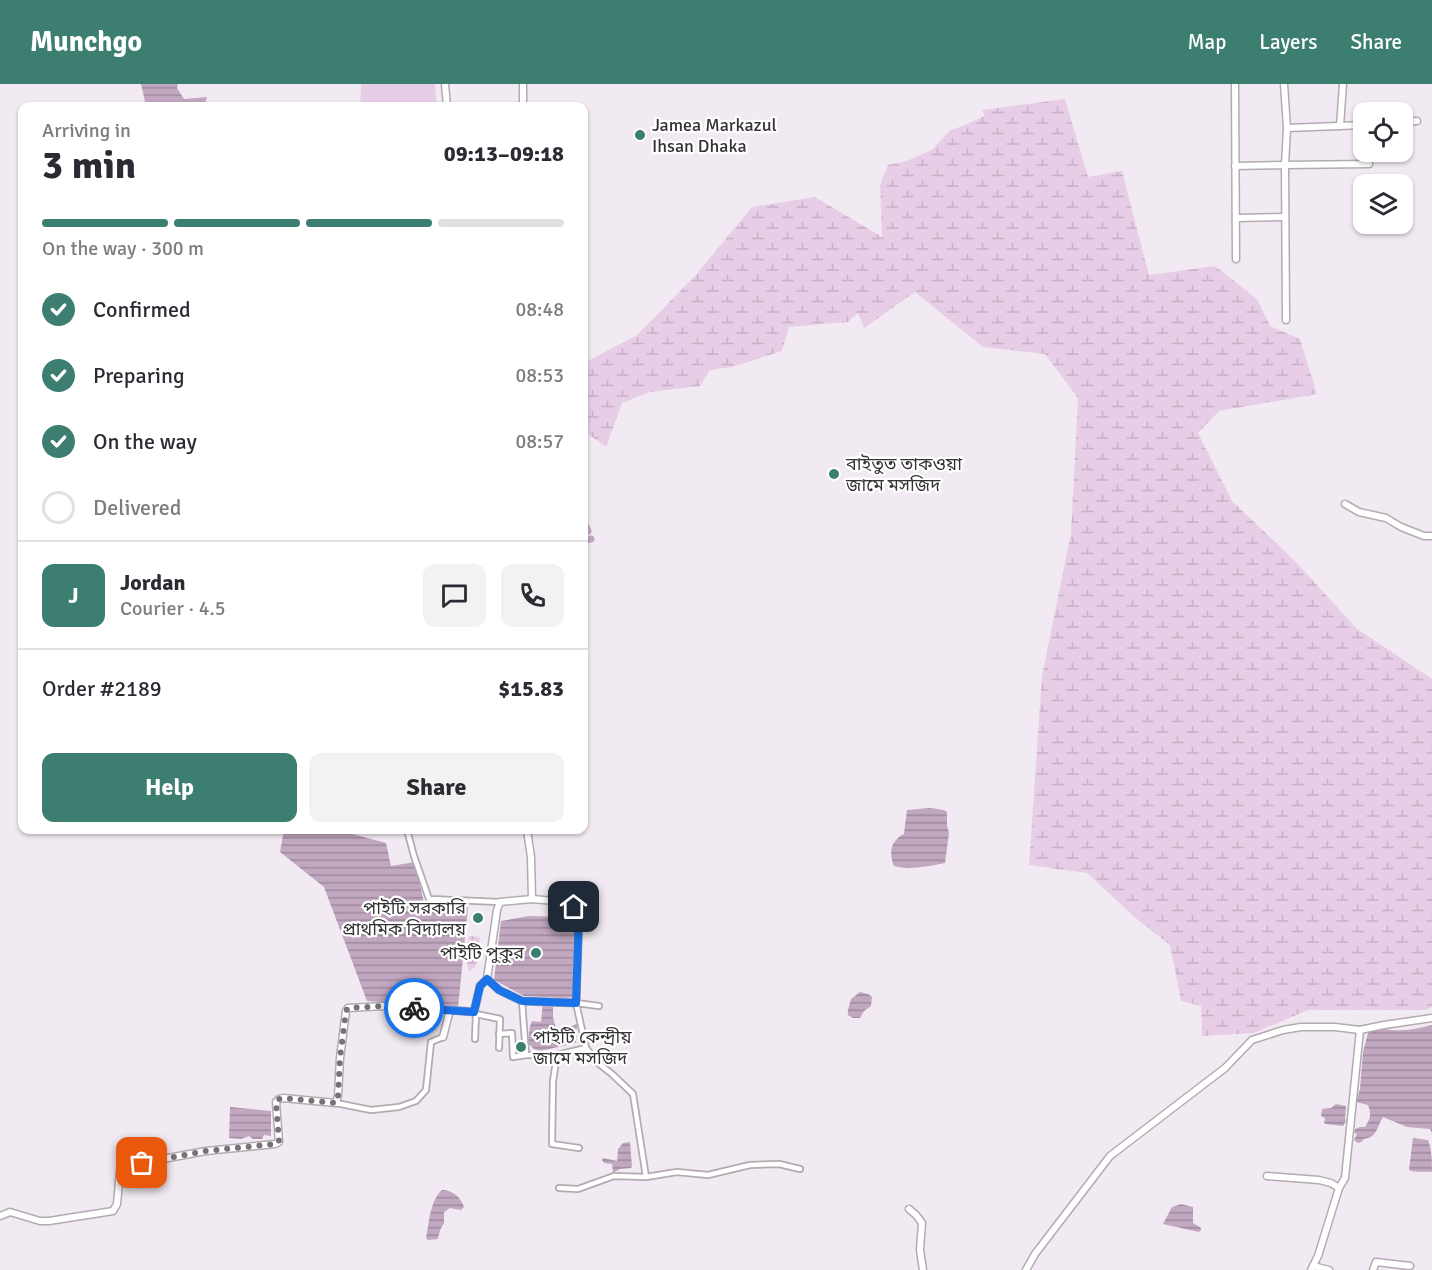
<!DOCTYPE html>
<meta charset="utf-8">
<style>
:root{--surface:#fff;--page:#f2f2f3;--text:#2b2b33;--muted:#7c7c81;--line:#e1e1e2;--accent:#3c7f71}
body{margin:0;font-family:Signika,"Noto Sans Bengali",sans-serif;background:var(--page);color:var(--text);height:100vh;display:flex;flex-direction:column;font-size:22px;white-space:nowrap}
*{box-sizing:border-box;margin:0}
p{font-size:20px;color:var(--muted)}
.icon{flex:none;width:33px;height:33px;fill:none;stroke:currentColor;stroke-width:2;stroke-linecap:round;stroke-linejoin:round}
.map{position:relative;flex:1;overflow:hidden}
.sheet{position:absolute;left:18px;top:18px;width:570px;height:732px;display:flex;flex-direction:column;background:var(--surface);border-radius:12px;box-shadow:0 2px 4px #0004}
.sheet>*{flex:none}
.buttons{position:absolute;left:1353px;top:18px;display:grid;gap:12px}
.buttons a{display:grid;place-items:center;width:60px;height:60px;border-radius:12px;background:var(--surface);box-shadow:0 2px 4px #0004;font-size:30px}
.pin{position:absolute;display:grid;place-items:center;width:51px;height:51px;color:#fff;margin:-26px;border-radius:12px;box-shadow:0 3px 9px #0006}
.courier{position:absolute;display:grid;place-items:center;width:60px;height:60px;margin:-30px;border:4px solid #1a73e8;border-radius:50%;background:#fff;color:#222;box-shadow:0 2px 8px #0007}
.headline em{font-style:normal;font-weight:700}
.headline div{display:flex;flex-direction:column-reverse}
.headline{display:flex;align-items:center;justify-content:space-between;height:102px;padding:0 24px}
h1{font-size:39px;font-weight:700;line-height:45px}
.bar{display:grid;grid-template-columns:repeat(4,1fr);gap:9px 6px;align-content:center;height:72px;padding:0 24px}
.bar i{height:8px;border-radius:4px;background:var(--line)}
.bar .active{background:var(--accent)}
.bar p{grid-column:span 4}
.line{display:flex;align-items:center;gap:15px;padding:0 24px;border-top:2px solid var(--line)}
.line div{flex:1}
.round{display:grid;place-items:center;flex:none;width:63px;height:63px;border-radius:12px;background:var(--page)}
ol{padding:0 24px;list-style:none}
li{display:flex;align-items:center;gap:18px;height:66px}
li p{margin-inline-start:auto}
li .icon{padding:6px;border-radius:50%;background:var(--accent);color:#fff;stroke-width:4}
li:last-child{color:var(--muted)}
li i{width:33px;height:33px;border:3px solid var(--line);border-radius:50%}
.cta{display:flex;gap:12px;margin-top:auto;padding:12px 24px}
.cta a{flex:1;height:69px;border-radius:12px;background:var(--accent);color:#fff;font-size:24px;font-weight:700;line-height:69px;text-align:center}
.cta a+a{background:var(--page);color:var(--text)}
header{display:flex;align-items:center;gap:36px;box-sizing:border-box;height:84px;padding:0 30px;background:var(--accent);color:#fff}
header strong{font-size:28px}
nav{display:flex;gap:33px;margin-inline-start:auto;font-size:21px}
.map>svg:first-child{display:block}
.grass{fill:#e8cde7}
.wetland{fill:url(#wetland-marsh)}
.water{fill:url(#water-rules)}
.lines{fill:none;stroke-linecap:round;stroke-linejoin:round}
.canal{stroke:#c2a7c0;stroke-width:7}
.pedestrian-casing{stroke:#b3abb2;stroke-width:8}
.minor-casing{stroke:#b3abb2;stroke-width:9}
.pedestrian{stroke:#fff;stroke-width:4.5}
.minor{stroke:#fff;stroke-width:6}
.done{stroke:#777277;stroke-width:6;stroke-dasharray:0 10.8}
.route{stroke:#1a73e8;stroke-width:8}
.poi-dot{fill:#3c7f71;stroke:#fff;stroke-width:2}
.labels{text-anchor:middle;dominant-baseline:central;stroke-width:4.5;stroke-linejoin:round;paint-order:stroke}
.poi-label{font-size:18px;fill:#353235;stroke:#fff;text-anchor:start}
</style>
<header>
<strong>Munchgo</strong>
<nav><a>Map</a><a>Layers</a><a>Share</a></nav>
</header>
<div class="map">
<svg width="1432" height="1186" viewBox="0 0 1432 1186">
<defs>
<pattern id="wetland-marsh" width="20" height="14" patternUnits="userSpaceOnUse" patternTransform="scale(1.5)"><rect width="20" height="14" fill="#e8cde7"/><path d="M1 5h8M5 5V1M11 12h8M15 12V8" fill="none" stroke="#c8b0c7"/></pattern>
<pattern id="water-rules" width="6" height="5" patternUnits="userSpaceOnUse" patternTransform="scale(1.5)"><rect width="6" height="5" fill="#c2a7c0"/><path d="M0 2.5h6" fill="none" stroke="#9e899d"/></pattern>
</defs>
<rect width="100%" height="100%" fill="#f2eaf2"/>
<path class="grass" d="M361 0H435L437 22H360Z"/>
<g class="wetland">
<path d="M1065 15 1088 93 1122 87 1149 191 1215 182 1257 215 1270 242 1300 255 1317 310 1219 327 1198 349 1232 417 1294 476 1356 544 1432 595V923L1425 926H1308L1254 949 1202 952 1201 922 1181 917 1170 861 1138 836 1087 789 1029 781 1042 592 1071 449 1078 314 1045 270 983 263 915 208 864 244 858 229 848 238 789 243 782 267 732 283 710 286 700 302 650 308 622 319 606 363 584 347V279L637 251 696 191 752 123 815 113 882 153 880 101 888 81 907 77 933 65 950 46 960 43 985 32 982 26Z"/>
<path d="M469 852 480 853 476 882 469 888 465 871Z"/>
</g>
<g class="water">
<path d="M141 0H178L177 4 184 15 207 13 204 22H146Z"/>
<path d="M930 724 944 726 947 728V742L949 749 945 779C932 782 907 786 894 782 889 769 890 757 904 750L907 726Z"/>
<path d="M284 746H346L345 748 386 759 391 782 415 778 424 819 468 823 458 924 367 917 324 803 280 768Z"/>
<path d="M529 832 560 833 575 841 574 913 565 914 524 912 494 896 501 837Z"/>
<path d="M860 908 868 910 872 913 871 922 864 927 860 934H853L848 931C847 926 850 920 851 915Z"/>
<path d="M543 918H553V933L557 948 577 940 576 959 540 967 534 965 528 959 530 942 532 937 541 938Z"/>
<path d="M1432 941V1049L1430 1045 1407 1043 1383 1033C1376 1045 1377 1053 1364 1055L1361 1058 1358 1059 1354 1056 1357 1050 1354 1049 1355 1045 1360 1043H1365C1370 1035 1372 1031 1368 1021L1356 1018 1360 1005 1363 968 1368 949 1377 943C1396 949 1413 946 1432 941Z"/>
<path d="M1336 1020 1346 1022 1345 1035 1346 1037 1343 1042 1326 1040 1324 1039 1325 1034 1321 1032 1322 1025 1331 1024Z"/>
<path d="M230 1023 271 1027V1052L264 1051 262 1055H253L249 1052 241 1055 229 1054Z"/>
<path d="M1413 1054 1428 1056C1432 1066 1432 1077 1432 1088 1425 1087 1415 1089 1409 1086Z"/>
<path d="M630 1058 632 1082 631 1084 620 1085 613 1089 612 1080 604 1079 602 1076 603 1074 617 1077 618 1065 623 1059Z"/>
<path d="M442 1106C452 1106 461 1113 464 1123L461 1126 450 1124 444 1128V1139L440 1146 438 1155 428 1156 426 1154C429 1140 430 1116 442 1106Z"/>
<path d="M1181 1120 1193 1123V1139L1201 1144V1146L1199 1148 1163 1140 1172 1123Z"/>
</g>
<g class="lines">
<g class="canal">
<path d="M585 441 588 447"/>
<path d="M585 456 591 455"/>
</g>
<g class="pedestrian-casing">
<g id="pedestrian">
<path d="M407 746 414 772 429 815 500 818"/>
<path d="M522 917 526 971"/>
<path d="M474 928 476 930 500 935 499 964"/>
<path d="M499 950 512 949 513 973 526 971H557L586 964 576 919 599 922"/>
<path d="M475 955 476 930"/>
<path d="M586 964 598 979 612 990 633 1010 646 1093 677 1088 708 1091 750 1081 779 1080 800 1085"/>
<path d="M557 971 553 997 552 1060 579 1064"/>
<path d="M336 1019 371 1026 399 1023 416 1017 426 1006 431 958 443 953"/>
<path d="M559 1104 578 1105 614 1092 646 1093"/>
</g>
</g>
<g class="minor-casing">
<g id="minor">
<path d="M445 0 447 22"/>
<path d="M1235 0 1236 175"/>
<path d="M1284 0 1287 44 1285 81 1369 80"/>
<path d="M523 22V0"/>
<path d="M1402 38 1417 37"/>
<path d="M1340 42 1343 0"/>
<path d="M1287 44 1364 41"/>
<path d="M1235 82 1285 81 1286 236"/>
<path d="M1236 134 1285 133"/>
<path d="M1345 420 1359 428 1386 434 1401 443 1424 452H1432"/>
<path d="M527 746 531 773 532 815"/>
<path d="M532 815 555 817 573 821 579 828 576 919 522 917 499 906 487 895 497 826 500 818Z"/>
<path d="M443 953 450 926 474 928 480 902 487 895"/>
<path d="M1267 1092 1319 1096 1331 1099 1339 1104"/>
<path d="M909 1125 916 1131 922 1139 920 1166 923 1186"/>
<path d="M0 1132 10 1128 40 1137H49L113 1127 117 1120 120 1087 125 1082 206 1067 275 1060 279 1058 276 1018 279 1015 283 1014 336 1019 338 1012 340 974 346 927 348 924 385 922 450 926"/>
<path d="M1313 1182 1329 1186"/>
<path d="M1026 1186 1035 1170 1110 1072 1225 984 1252 956 1283 946 1301 943H1335L1360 946 1384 941 1432 934"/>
<path d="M1311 1186 1318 1172 1339 1104 1345 1094 1360 946"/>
<path d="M1373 1186 1376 1178 1410 1182"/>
</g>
</g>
<use href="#pedestrian" class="pedestrian"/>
<use href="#minor" class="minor"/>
</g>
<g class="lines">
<path class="done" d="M142 1079 206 1067 275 1060 279 1058 276 1018 279 1015 283 1014 336 1019 338 1012 340 974 346 927 348 924 385 922 414 924"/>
<path class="route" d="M414 924 474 928 480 902 487 895 499 906 522 917 576 919 579 828 574 823"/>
</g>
<g class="poi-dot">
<circle cx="640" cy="51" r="6"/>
<circle cx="834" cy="390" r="6"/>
<circle cx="478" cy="834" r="6"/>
<circle cx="536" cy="869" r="6"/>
<circle cx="521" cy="963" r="6"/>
</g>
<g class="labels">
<g class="poi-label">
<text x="652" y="41">Jamea Markazul<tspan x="652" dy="21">Ihsan Dhaka</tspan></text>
<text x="846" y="380">বাইতুত তাকওয়া<tspan x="846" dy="21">জামে মসজিদ</tspan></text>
<text x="466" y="824" text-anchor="end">পাইটি সরকারি<tspan x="466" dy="21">প্রাথমিক বিদ্যালয়</tspan></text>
<text x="524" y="869" text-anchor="end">পাইটি পুকুর</text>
<text x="533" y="953">পাইটি কেন্দ্রীয়<tspan x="533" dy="21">জামে মসজিদ</tspan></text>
</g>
</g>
</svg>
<div class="buttons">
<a><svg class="icon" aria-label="locate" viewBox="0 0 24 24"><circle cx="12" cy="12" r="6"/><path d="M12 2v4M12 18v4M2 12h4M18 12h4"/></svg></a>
<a><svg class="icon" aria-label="layers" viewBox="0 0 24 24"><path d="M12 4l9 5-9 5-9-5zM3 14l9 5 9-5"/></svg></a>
</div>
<div class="pin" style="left:142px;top:1079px;background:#ea580c"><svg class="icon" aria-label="bag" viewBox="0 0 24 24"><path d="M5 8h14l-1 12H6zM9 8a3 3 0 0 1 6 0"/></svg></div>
<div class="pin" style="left:574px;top:823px;background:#1f2937"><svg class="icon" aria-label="home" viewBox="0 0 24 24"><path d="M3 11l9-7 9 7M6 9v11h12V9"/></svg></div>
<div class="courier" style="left:414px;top:924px"><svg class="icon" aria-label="bike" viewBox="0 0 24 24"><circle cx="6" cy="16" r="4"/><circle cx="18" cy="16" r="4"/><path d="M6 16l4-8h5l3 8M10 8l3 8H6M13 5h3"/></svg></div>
<section class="sheet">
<div class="headline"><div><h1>3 min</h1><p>Arriving in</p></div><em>09:13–09:18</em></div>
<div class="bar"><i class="active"></i><i class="active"></i><i class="active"></i><i></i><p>On the way · 300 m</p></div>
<ol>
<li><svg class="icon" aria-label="check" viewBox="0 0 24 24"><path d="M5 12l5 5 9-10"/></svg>Confirmed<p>08:48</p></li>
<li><svg class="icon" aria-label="check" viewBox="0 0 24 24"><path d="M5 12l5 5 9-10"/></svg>Preparing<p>08:53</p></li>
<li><svg class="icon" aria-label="check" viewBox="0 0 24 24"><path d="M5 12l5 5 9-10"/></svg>On the way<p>08:57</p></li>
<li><i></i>Delivered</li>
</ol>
<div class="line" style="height:108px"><b class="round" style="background:var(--accent);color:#fff">J</b><div><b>Jordan</b><p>Courier · 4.5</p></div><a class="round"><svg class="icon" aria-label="chat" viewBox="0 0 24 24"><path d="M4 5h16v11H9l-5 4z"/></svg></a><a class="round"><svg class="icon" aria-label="phone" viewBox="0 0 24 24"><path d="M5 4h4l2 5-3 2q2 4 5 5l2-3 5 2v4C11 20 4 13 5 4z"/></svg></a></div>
<div class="line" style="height:78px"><div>Order #2189</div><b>$15.83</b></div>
<div class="cta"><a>Help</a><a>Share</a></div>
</section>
</div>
